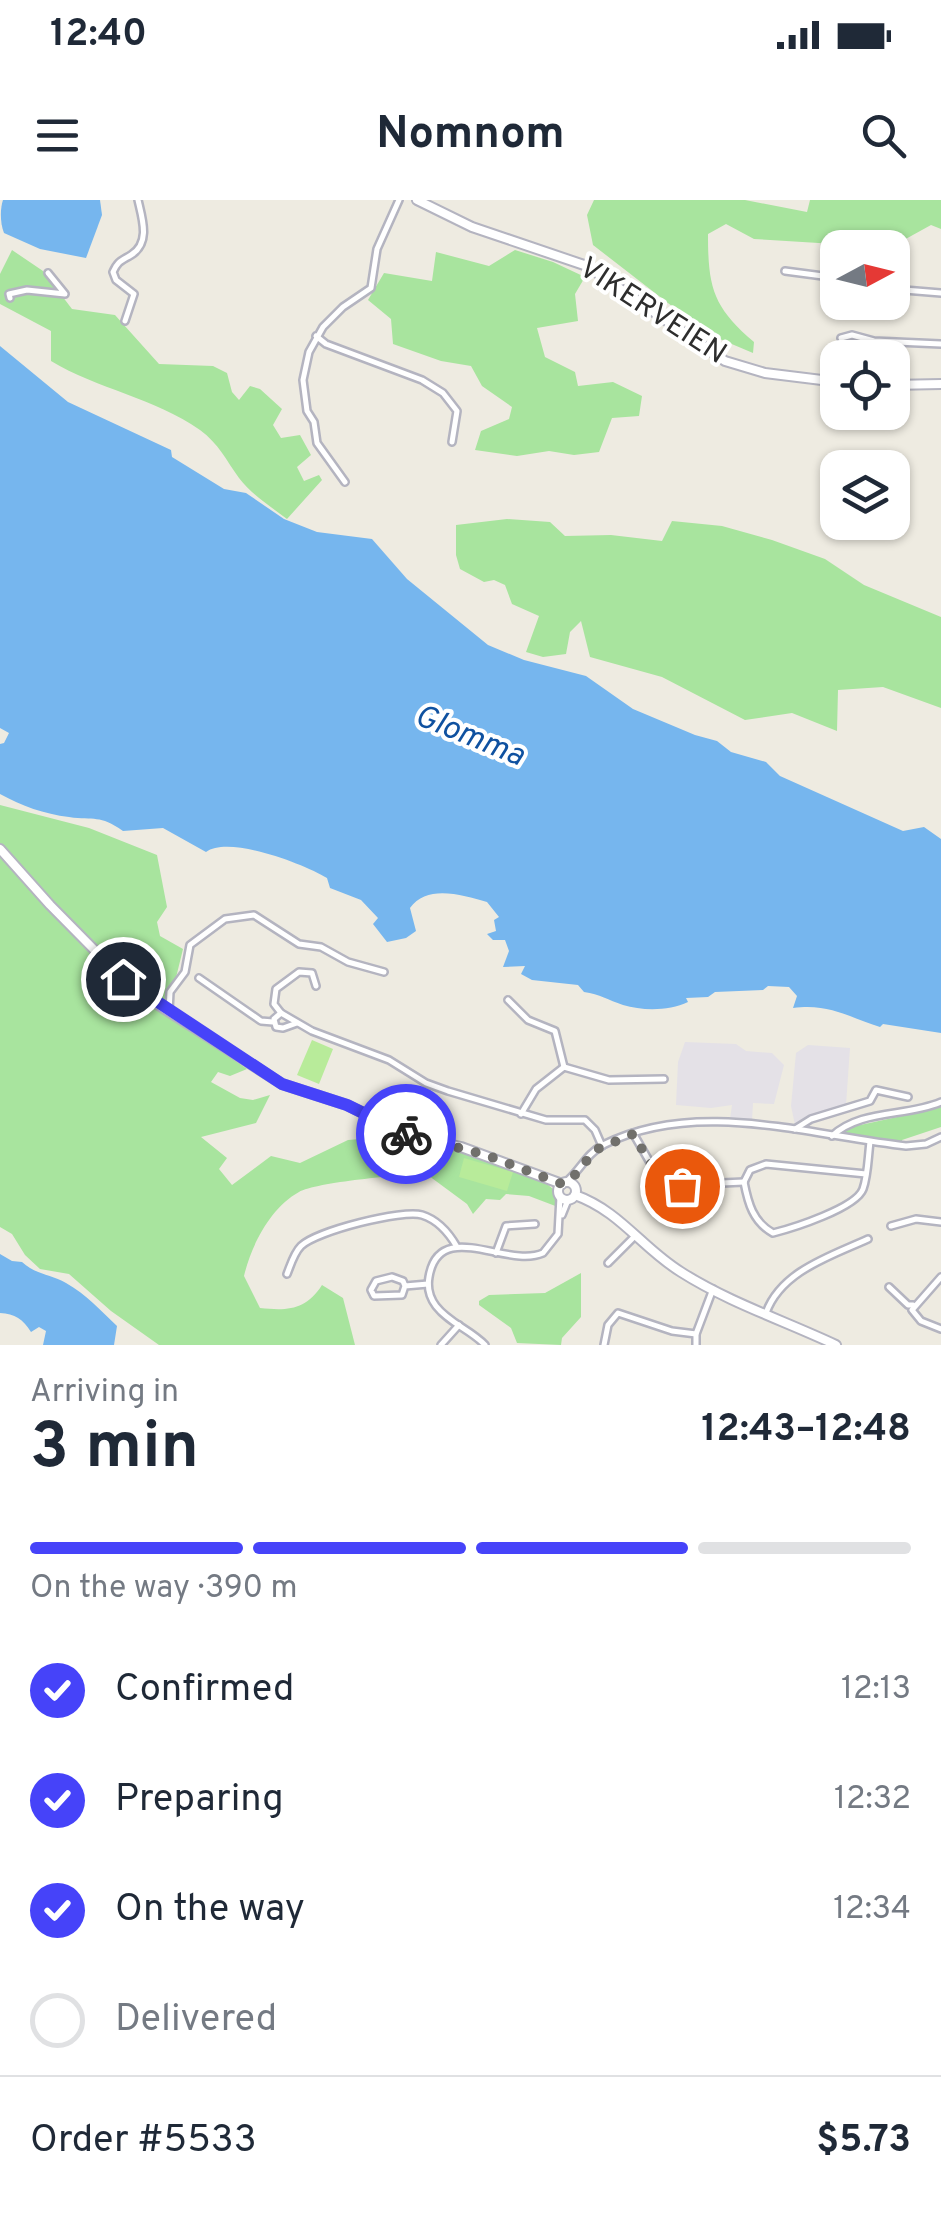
<!DOCTYPE html>
<meta charset="utf-8">
<style>
:root{--surface:#fff;--page:#f2f2f3;--text:#1f2937;--muted:#747a83;--line:#e0e1e3;--accent:#4643f9}
body{margin:0;font-family:Overpass,sans-serif;background:var(--page);color:var(--text);height:100vh;display:flex;flex-direction:column;font-size:38px;white-space:nowrap}
*{box-sizing:border-box;margin:0}
p{font-size:32px;color:var(--muted)}
.icon{flex:none;width:55px;height:55px;fill:none;stroke:currentColor;stroke-width:2;stroke-linecap:round;stroke-linejoin:round}
.map{position:relative;height:1145px;overflow:hidden}
.sheet{display:flex;flex-direction:column;background:var(--surface);flex:1}
.sheet>*{flex:none}
.needle{width:65px;rotate:83deg}
.controls{position:absolute;left:820px;top:30px;display:grid;gap:20px}
.controls a{display:grid;place-items:center;width:90px;height:90px;border-radius:20px;background:var(--surface);box-shadow:0 2px 8px #0004;font-size:50px}
.pin{position:absolute;display:grid;place-items:center;width:85px;height:85px;color:#fff;margin:-42px;border:5px solid #fff;border-radius:50%;box-shadow:0 2px 10px #0007}
.courier{position:absolute;display:grid;place-items:center;width:100px;height:100px;margin:-50px;border:8px solid #4643f9;border-radius:50%;background:#fff;color:#222;box-shadow:0 2px 12px #0007}
.head em{font-style:normal;font-weight:700}
.head div{display:flex;flex-direction:column-reverse}
.head{display:flex;align-items:center;justify-content:space-between;height:170px;padding:0 30px}
h1{font-size:65px;font-weight:700;line-height:75px}
.bar{display:grid;grid-template-columns:repeat(4,1fr);gap:15px 10px;align-content:center;height:120px;padding:0 30px}
.bar i{height:12px;border-radius:8px;background:var(--line)}
.bar .active{background:var(--accent)}
.bar p{grid-column:span 4}
.line{display:flex;align-items:center;gap:25px;padding:0 30px;border-top:2px solid var(--line)}
.line div{flex:1}
ol{padding:0 30px;list-style:none}
li{display:flex;align-items:center;gap:30px;height:110px}
li p{margin-inline-start:auto}
li .icon{padding:10px;border-radius:50%;background:var(--accent);color:#fff;stroke-width:4}
li:last-child{color:var(--muted)}
li i{width:55px;height:55px;border:5px solid var(--line);border-radius:50%}
.status{display:flex;justify-content:space-between;align-items:center;height:70px;padding:0 50px;background:var(--surface);direction:ltr}
.status svg{height:28px;fill:currentColor}
header{display:flex;justify-content:space-between;align-items:center;height:130px;padding:0 30px;background:var(--surface);font-size:45px;font-weight:700}
.map>svg:first-child{display:block}
.industrial{fill:#e4e1e7}
.green{fill:#a8e49e}
.pitch{fill:#b8eb9a}
.water{fill:#76b6ee}
.lines{fill:none;stroke-linecap:round;stroke-linejoin:round}
.minor-casing{stroke:#b4b4c0;stroke-width:10}
.secondary-casing{stroke:#b4b4c0;stroke-width:12}
.minor{stroke:#fff;stroke-width:5}
.secondary{stroke:#fff;stroke-width:8}
.done{stroke:#71706c;stroke-width:10;stroke-dasharray:0 18}
.route{stroke:#4643f9;stroke-width:12}
.labels{text-anchor:middle;dominant-baseline:central;stroke-width:8;stroke-linejoin:round;paint-order:stroke}
.street-label{font-size:30px;fill:#2d2d2d;stroke:#fff}
.water-label{font-size:32px;font-style:italic;fill:#0f51a0;stroke:#fff}
</style>
<div class="status"><b>12:40</b><svg viewBox="0 0 49 12"><path d="M0 12V9h3v3zM5 12V6h3v6zM10 12V3h3v9zM15 12V0h3v12zM26 1h20v11H26zM47 4h2v5h-2z"/></svg></div>
<header><svg class="icon" aria-label="menu" viewBox="0 0 24 24"><path d="M4 6h16M4 12h16M4 18h16"/></svg>Nomnom<svg class="icon" aria-label="search" viewBox="0 0 24 24"><circle cx="10" cy="10" r="6"/><path d="M15 15l6 6"/></svg></header>
<div class="map">
<svg width="941" height="1145" viewBox="0 0 941 1145">
<rect width="100%" height="100%" fill="#eeebe1"/>
<g class="industrial">
<path d="M685 842 736 844 746 851 772 853 784 865 774 904 753 903 752 921 730 919 732 905 711 908 676 905 678 862Z"/>
<path d="M808 845 850 848 846 905 795 925 791 906 796 853Z"/>
</g>
<g class="green">
<path d="M594 0H745L807 12 810 0H941V29L931 25 893 46H867L754 39 726 24 708 34C708 88 713 107 754 142L753 153 708 134 593 45 587 15Z"/>
<path d="M12 50 43 71 72 109 115 115 159 164 213 166 227 173 232 192 239 200 250 186 260 189 282 209 273 225 281 238 300 235 311 255 297 267 304 281 319 275 322 280 287 319C270 306 252 295 239 278 226 260 219 244 200 230 155 198 97 189 51 161V131L0 104V74Z"/>
<path d="M515 50 553 62 585 77 575 94 578 121 537 128 545 157 575 172 578 186 613 182 642 196 639 216 612 218 599 252 574 255 549 251 517 256 475 250 481 231 509 219 512 207 482 186 471 166 441 161 393 144 391 119 368 100 384 73 432 81 436 52 489 66Z"/>
<path d="M507 319 550 322 565 336 611 335 662 341 672 321 722 326 772 340 825 359 864 385 941 417V508L883 487 838 490 837 531 792 513 745 520 662 477 590 457 581 421 570 432 566 454 543 457 526 452 539 416 512 404 505 385 494 380 484 382 460 369 456 355V325Z"/>
<path d="M0 605 89 628 157 655 167 707 157 722 160 736 183 749 171 798 172 817 247 869 230 876 218 872 211 882 240 898 253 900 270 895 256 923 201 937 227 958 219 969 232 985 271 956 300 963 348 940 398 936 470 951 540 978 553 989 558 1007 529 996 506 994 500 1000 486 999 473 1014 467 1004 425 973C402 975 316 982 299 992 270 1008 251 1046 244 1076L260 1108C288 1111 306 1110 322 1085L343 1098 355 1145H159L111 1111 69 1074 40 1069 25 1055 12 1034 0 1027Z"/>
<path d="M941 905V927L902 940V945L843 936 842 929 934 909Z"/>
<path d="M581 1073V1117L562 1138 561 1145 517 1143 511 1128 479 1105V1101L489 1095 545 1093Z"/>
</g>
<g class="pitch">
<path d="M312 840 333 849 319 884 297 875Z"/>
<path d="M464 958 513 972 507 991 459 977Z"/>
</g>
<g class="water">
<path d="M3 0H100L102 15 86 58 40 49 4 33C0 23 0 9 3 0Z"/>
<path d="M0 146 68 202 171 250 172 257 224 289 246 293 284 319 317 332 372 339 407 379 488 445 524 460 586 476 633 509 695 535 717 541 731 552 766 562 780 576 903 631 924 627 941 639V833L883 824 880 827C848 817 829 803 793 808L797 796 789 787 768 786 763 790 715 792 708 797 686 798 688 802C669 811 643 811 623 805 608 800 600 794 584 792L578 785 532 780 521 774 525 766 503 767 509 751 505 740H493L487 734 496 731 494 720 499 717 487 702C462 695 427 684 410 708L416 731 406 738 387 742 373 724 378 718 361 700 330 688 327 678C304 664 229 635 206 652L163 628 123 631C99 614 95 621 69 617 44 614 22 606 0 594V544L4 543 9 533 0 528Z"/>
<path d="M0 1054 12 1061 22 1062C36 1075 51 1074 66 1083 86 1094 101 1111 117 1126L114 1145H43L46 1131 39 1127 31 1132C23 1119 15 1114 0 1113Z"/>
</g>
<g class="lines">
<g class="minor-casing">
<g id="minor">
<path d="M785 71 838 78"/>
<path d="M892 89 941 93"/>
<path d="M10 98 9 94 27 90 65 94 48 73"/>
<path d="M125 121 134 94 116 80 113 72C118 61 121 61 131 55 151 43 142 18 138 0"/>
<path d="M316 136 326 144 422 180 443 193 457 211 452 242"/>
<path d="M841 138 852 135 874 141 941 144"/>
<path d="M345 282 317 243 314 222 307 211 303 180 309 152 323 127 343 107 371 88 377 49 399 0"/>
<path d="M199 778 261 821 273 822"/>
<path d="M316 786 312 773 299 772 276 789 274 804 281 813 312 831 389 860 426 883 448 891 546 920H585L595 930 602 946"/>
<path d="M508 800 528 820 555 831 564 867"/>
<path d="M169 811 170 792 185 772 190 745 225 719 254 715 299 744 321 747 348 762 384 772"/>
<path d="M281 813 274 819 276 827 283 828 297 823"/>
<path d="M564 867 609 880 664 879"/>
<path d="M521 914 536 889 564 867"/>
<path d="M795 929 811 919 870 901 876 890 908 897"/>
<path d="M633 933 652 966 678 985 744 982"/>
<path d="M832 936C861 909 906 917 941 902"/>
<path d="M744 982C748 1003 753 1022 773 1033 793 1028 856 1008 863 989 868 975 868 957 870 942"/>
<path d="M744 982 750 970 766 964 866 974"/>
<path d="M565 983C580 971 586 954 603 945 696 898 808 935 906 946L926 944 941 937"/>
<path d="M562 1015 568 1000"/>
<path d="M891 1026 916 1019 941 1022"/>
<path d="M496 1053 506 1026 535 1024"/>
<path d="M608 1063 635 1036"/>
<path d="M287 1074C291 1064 294 1053 301 1046 316 1031 403 1009 422 1015 438 1020 449 1033 457 1047"/>
<path d="M941 1077 912 1110 921 1121 941 1129"/>
<path d="M405 1086 402 1095 374 1096 371 1090 376 1081 392 1077 403 1081 405 1086 428 1084"/>
<path d="M889 1087 908 1105H913"/>
<path d="M766 1113C781 1071 831 1056 868 1039"/>
<path d="M441 1145 459 1125"/>
<path d="M485 1145C471 1130 449 1123 436 1106 430 1098 427 1088 429 1077 439 1017 507 1069 543 1053L558 1034 560 997"/>
<path d="M604 1145 608 1125 618 1113 672 1131 696 1134"/>
<path d="M696 1145V1134L713 1089"/>
</g>
</g>
<g class="secondary-casing">
<g id="secondary">
<path d="M417 0 472 27 587 66 725 161 765 173 838 182"/>
<path d="M892 185 941 184"/>
<path d="M0 649 50 705 132 788 282 884 347 905 408 935 461 947 562 984"/>
<circle cx="567" cy="991" r="9"/>
<path d="M575 995C620 1011 642 1048 681 1072 728 1102 785 1121 836 1145"/>
</g>
</g>
<use href="#minor" class="minor"/>
<use href="#secondary" class="secondary"/>
</g>
<g class="lines">
<path class="done" d="M406 934 486 955 562 984 576 974 595 950 633 934 652 966 682 986"/>
<path class="route" d="M123 779 282 884 347 905 406 934"/>
</g>
<g class="labels">
<g class="street-label">
<text transform="translate(652 112) rotate(33)">VIKERVEIEN</text>
</g>
<g class="water-label">
<text transform="translate(469 537) rotate(22)">Glomma</text>
</g>
</g>
</svg>
<div class="controls">
<a><svg class="needle" viewBox="-14 -14 28 28"><path d="M0-13l5 13h-10z" fill="#e53935"/><path d="M0 13l5-13h-10z" fill="#747a83"/></svg></a>
<a><svg class="icon" aria-label="locate" viewBox="0 0 24 24"><circle cx="12" cy="12" r="6"/><path d="M12 2v4M12 18v4M2 12h4M18 12h4"/></svg></a>
<a><svg class="icon" aria-label="layers" viewBox="0 0 24 24"><path d="M12 4l9 5-9 5-9-5zM3 14l9 5 9-5"/></svg></a>
</div>
<div class="pin" style="left:682px;top:986px;background:#ea580c"><svg class="icon" aria-label="bag" viewBox="0 0 24 24"><path d="M5 8h14l-1 12H6zM9 8a3 3 0 0 1 6 0"/></svg></div>
<div class="pin" style="left:123px;top:779px;background:#1f2937"><svg class="icon" aria-label="home" viewBox="0 0 24 24"><path d="M3 11l9-7 9 7M6 9v11h12V9"/></svg></div>
<div class="courier" style="left:406px;top:934px"><svg class="icon" aria-label="bike" viewBox="0 0 24 24"><circle cx="6" cy="16" r="4"/><circle cx="18" cy="16" r="4"/><path d="M6 16l4-8h5l3 8M10 8l3 8H6M13 5h3"/></svg></div>
</div>
<section class="sheet">
<div class="head"><div><h1>3 min</h1><p>Arriving in</p></div><em>12:43–12:48</em></div>
<div class="bar"><i class="active"></i><i class="active"></i><i class="active"></i><i></i><p>On the way · 390 m</p></div>
<ol>
<li><svg class="icon" aria-label="check" viewBox="0 0 24 24"><path d="M5 12l5 5 9-10"/></svg>Confirmed<p>12:13</p></li>
<li><svg class="icon" aria-label="check" viewBox="0 0 24 24"><path d="M5 12l5 5 9-10"/></svg>Preparing<p>12:32</p></li>
<li><svg class="icon" aria-label="check" viewBox="0 0 24 24"><path d="M5 12l5 5 9-10"/></svg>On the way<p>12:34</p></li>
<li><i></i>Delivered</li>
</ol>
<div class="line" style="height:130px"><div>Order #5533</div><b>$5.73</b></div>
</section>
